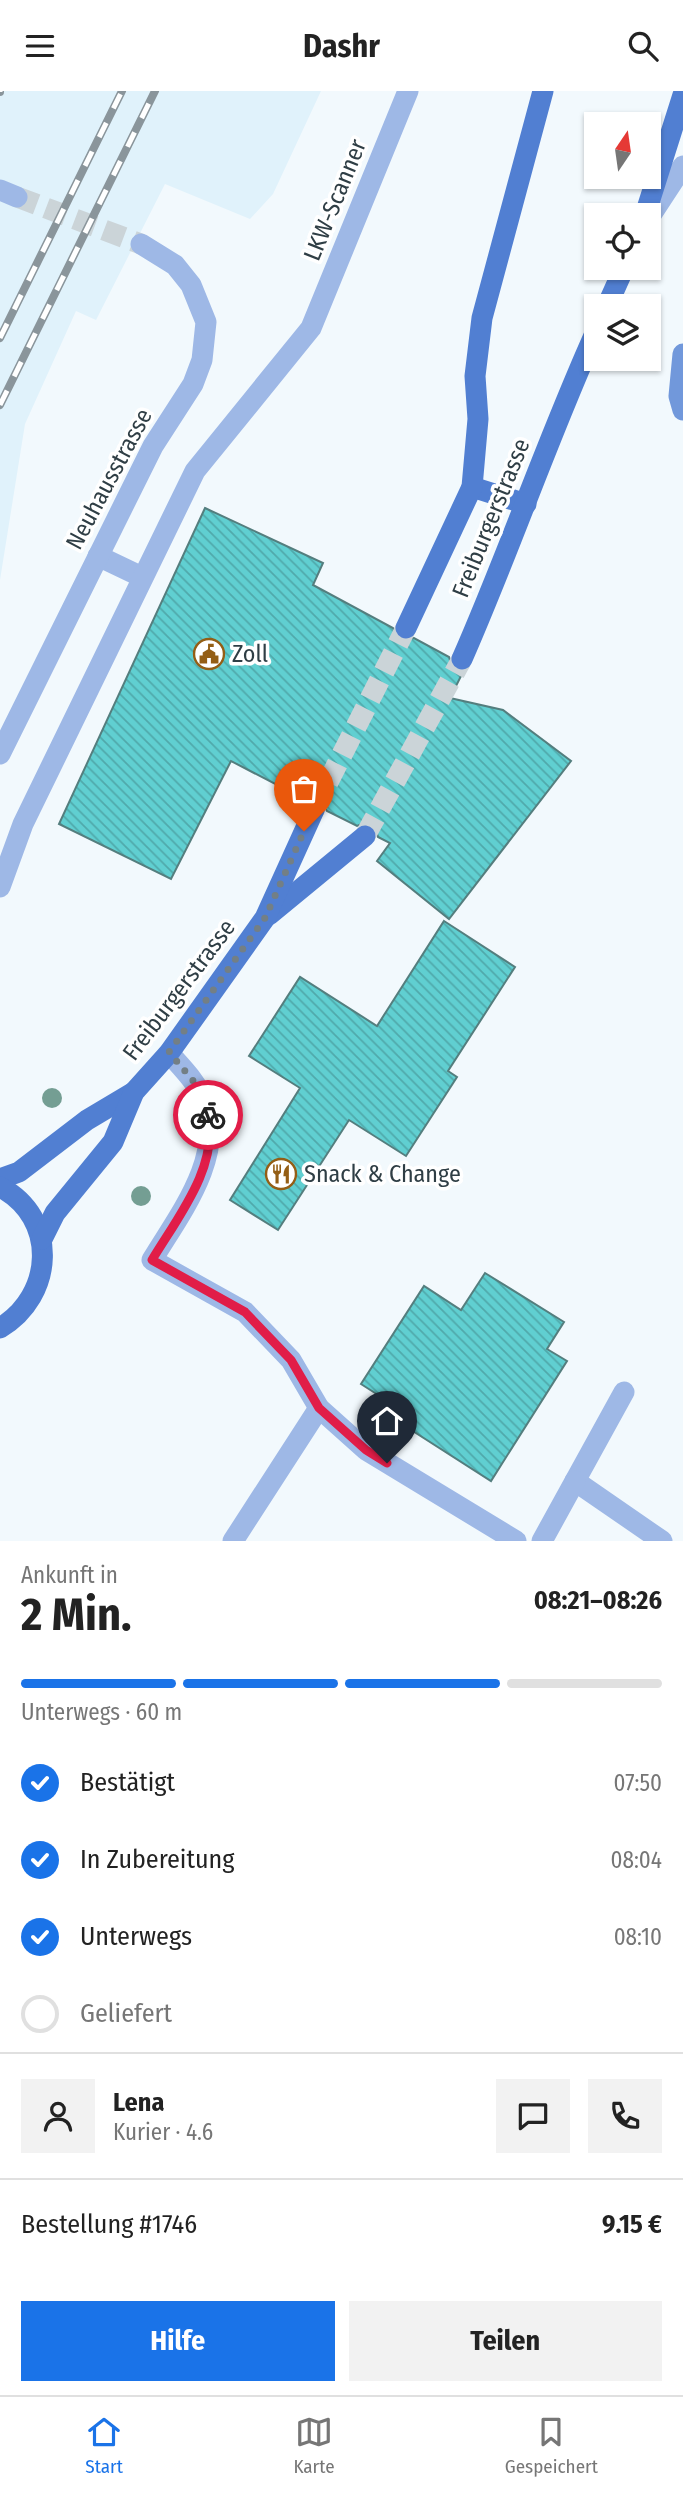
<!DOCTYPE html>
<html lang="de">
<meta charset="utf-8">
<style>
:root{--surface:#fff;--page:#f2f2f2;--text:#222;--muted:#767676;--line:#e0e0e0;--accent:#1a73e8}
body{margin:0;font-family:"Fira Sans Condensed",sans-serif;background:var(--page);color:var(--text);height:100vh;display:flex;flex-direction:column;font-size:26px;white-space:nowrap}
*{box-sizing:border-box;margin:0}
p{font-size:23px;color:var(--muted)}
.icon{flex:none;width:38px;height:38px;fill:none;stroke:currentColor;stroke-width:2;stroke-linecap:round;stroke-linejoin:round}
.map{position:relative;height:1450px;overflow:hidden}
.sheet{display:flex;flex-direction:column;background:var(--surface);flex:1}
.sheet>*{flex:none}
.needle{width:46px;rotate:13deg}
.fabs{position:absolute;left:584px;top:21px;display:grid;gap:14px}
.fabs a{display:grid;place-items:center;width:77px;height:77px;border-radius:0px;background:var(--surface);box-shadow:0 2px 5px #0004;font-size:35px}
.pin{position:absolute;display:grid;place-items:center;width:60px;height:60px;color:#fff;margin:-72px -30px;border-radius:50% 50% 50% 0;rotate:-45deg;box-shadow:0 0 7px #0007}
.pin .icon{rotate:45deg}
.courier{position:absolute;display:grid;place-items:center;width:70px;height:70px;margin:-35px;border:5px solid #e11d48;border-radius:50%;background:#fff;color:#222;box-shadow:0 2px 9px #0007}
.overview em{font-style:normal;font-weight:700}
.overview div{display:flex;flex-direction:column-reverse}
.overview{display:flex;align-items:center;justify-content:space-between;height:119px;padding:0 21px}
h1{font-size:46px;font-weight:700;line-height:52px}
.bar{display:grid;grid-template-columns:repeat(4,1fr);gap:10px 7px;align-content:center;height:84px;padding:0 21px}
.bar i{height:9px;border-radius:5px;background:var(--line)}
.bar .active{background:var(--accent)}
.bar p{grid-column:span 4}
.line{display:flex;align-items:center;gap:18px;padding:0 21px;border-top:2px solid var(--line)}
.line div{flex:1}
.round{display:grid;place-items:center;flex:none;width:74px;height:74px;border-radius:0px;background:var(--page)}
ol{padding:0 21px;list-style:none}
li{display:flex;align-items:center;gap:21px;height:77px}
li p{margin-inline-start:auto}
li .icon{padding:7px;border-radius:50%;background:var(--accent);color:#fff;stroke-width:4}
li:last-child{color:var(--muted)}
li i{width:38px;height:38px;border:4px solid var(--line);border-radius:50%}
.cta{display:flex;gap:14px;margin-top:auto;padding:14px 21px}
.cta a{flex:1;height:80px;border-radius:0px;background:var(--accent);color:#fff;font-size:28px;font-weight:700;line-height:80px;text-align:center}
.cta a+a{background:var(--page);color:var(--text)}
header{display:flex;justify-content:space-between;align-items:center;height:91px;padding:0 21px;background:var(--surface);font-size:32px;font-weight:700}
.menu{display:flex;justify-content:space-around;align-items:center;height:98px;border-top:2px solid var(--line);background:var(--surface);font-size:19px;color:var(--muted)}
.menu a{display:grid;justify-items:center;gap:4px}
.menu .active{color:var(--accent)}
.map>svg:first-child{display:block}
.built{fill:#e0f2fb}
.building{fill:url(#building-back-hatch);stroke:#547e7e;stroke-width:2}
.lines{fill:none;stroke-linecap:round;stroke-linejoin:round}
.street-tunnel{stroke:#cbd4d8;stroke-width:21;stroke-dasharray:21 10;stroke-linecap:butt}
.primary-tunnel{stroke:#cbd4d8;stroke-width:21;stroke-dasharray:21 10;stroke-linecap:butt}
.lane{stroke:#9eb8e6;stroke-width:21}
.street{stroke:#9eb8e6;stroke-width:21}
.secondary{stroke:#7198db;stroke-width:21}
.primary{stroke:#517fd2;stroke-width:21}
.rail-casing{stroke:#8a959b;stroke-width:8}
.rail{stroke:#fff;stroke-width:5;stroke-dasharray:16;stroke-linecap:butt}
.tree{fill:#749e93}
.done{stroke:#737f85;stroke-width:7;stroke-dasharray:0 12.6}
.route{stroke:#e11d48;stroke-width:9}
.labels{text-anchor:middle;dominant-baseline:central;stroke-width:7;stroke-linejoin:round;paint-order:stroke}
.street-label{font-size:24px;fill:#2f3e45;stroke:#fff}
.poi-label{font-size:24px;fill:#2f3e45;stroke:#fff;text-anchor:start}
</style>
<header><svg class="icon" aria-label="menu" viewBox="0 0 24 24"><path d="M4 6h16M4 12h16M4 18h16"/></svg>Dashr<svg class="icon" aria-label="search" viewBox="0 0 24 24"><circle cx="10" cy="10" r="6"/><path d="M15 15l6 6"/></svg></header>
<div class="map">
<svg width="683" height="1450" viewBox="0 0 683 1450">
<defs>
<pattern id="building-back-hatch" width="6" height="6" patternUnits="userSpaceOnUse" patternTransform="scale(1.75)"><rect width="6" height="6" fill="#60cfd1"/><path d="M-1 5l2 2M0 0l6 6M5-1l2 2" fill="none" stroke="#50a9ab"/></pattern>
</defs>
<rect width="100%" height="100%" fill="#f2f9fd"/>
<path class="built" d="M0 0H321L273 103 250 128 165 93 96 229 76 220 25 333 0 489Z"/>
<g class="building">
<path d="M205 417 323 472 313 494 393 537 400 549 414 547 449 566 452 576 463 581 450 607 503 619 571 670 449 828 377 770 390 752 378 746 375 736 364 732 357 735 327 720 320 707 306 709 231 670 171 788 59 733Z"/>
<path d="M444 830 515 876 448 980 457 986 406 1065 349 1029 278 1139 230 1109 300 997 249 965 300 886 377 935Z"/>
<path d="M485 1182 564 1231 547 1258 567 1270 491 1390 394 1328 400 1318 361 1293 424 1195 461 1219Z"/>
</g>
<g class="lines">
<path class="street-tunnel" d="M17 106 141 153"/>
<g class="primary-tunnel">
<path d="M314 719 406 537"/>
<path d="M365 745 462 568"/>
</g>
<g class="lane">
<path d="M649 127 683 75"/>
<path d="M98 465 142 486"/>
<path d="M0 796 23 733 195 380 311 237 408 0"/>
<path d="M169 962C182 977 197 991 204 1010 226 1065 179 1124 152 1169L245 1221 291 1269 319 1317 366 1359 516 1450"/>
<path d="M624 1301 575 1390 662 1450"/>
<path d="M233 1450 319 1317"/>
<path d="M542 1450 575 1390"/>
</g>
<g class="street">
<path d="M0 99 17 106"/>
<path d="M0 663 153 355 193 293 202 269 206 231 191 194 175 174 141 153"/>
</g>
<path class="secondary" d="M683 263 679 305 683 319"/>
<g class="primary">
<path d="M645 124 683 4"/>
<path d="M607 215 624 177"/>
<path d="M472 396 526 413"/>
<path d="M406 537 472 396 478 328 475 285 482 227 543 0"/>
<path d="M462 568C510 459 548 346 597 238"/>
<path d="M269 824 365 745"/>
<path d="M0 1088 19 1081 87 1029 134 1001"/>
<path d="M0 1096C59 1127 54 1205 0 1237"/>
<path d="M42 1148 55 1122 113 1051 134 1001 169 962 265 827 314 719"/>
</g>
<g class="rail-casing">
<g id="rail">
<path d="M0 1V0"/>
<path d="M0 247 122 0"/>
<path d="M0 314 155 0"/>
</g>
</g>
<use href="#rail" class="rail"/>
</g>
<g class="tree">
<circle cx="52" cy="1007" r="10"/>
<circle cx="141" cy="1105" r="10"/>
</g>
<g class="lines">
<path class="done" d="M208 1024 195 992 169 961 265 827 304 740"/>
<path class="route" d="M208 1024C219 1076 177 1127 152 1169L245 1221 291 1269 319 1317 366 1359 387 1372"/>
</g>
<defs>
<g id="civic-ring" transform="scale(1.575)"><circle r="9.5" fill="#fff" stroke="#945e15" stroke-width="1.5"/><path d="M-.6-6.5H3V-4.5H.6V-3L4-1V1h2V6H-6V1h2V-1L-.6-3ZM-1.2 2.5V6h2.4V2.5Z" fill="#945e15"/></g>
<g id="restaurant-ring" transform="scale(1.575)"><circle r="9.5" fill="#fff" stroke="#945e15" stroke-width="1.5"/><path d="M-5-6h1v4h1v-4h1v4h1v-4h1v5L-1.5 .5V6h-2V.5L-5-1ZM5-6V6H3V1.5H1.5Q1.5-4 5-6Z" fill="#945e15"/></g>
</defs>
<g fill-rule="evenodd">
<use href="#civic-ring" x="209" y="563"/>
<use href="#restaurant-ring" x="281" y="1083"/>
</g>
<g class="labels">
<g class="street-label">
<text transform="translate(335 109) rotate(-68)">LKW-Scanner</text>
<text transform="translate(109 388) rotate(-62)">Neuhausstrasse</text>
<text transform="translate(491 427) rotate(-68)">Freiburgerstrasse</text>
<text transform="translate(179 899) rotate(-53)">Freiburgerstrasse</text>
</g>
<g class="poi-label">
<text x="232" y="563">Zoll</text>
<text x="304" y="1083">Snack &amp; Change</text>
</g>
</g>
</svg>
<div class="fabs">
<a><svg class="needle" viewBox="-14 -14 28 28"><path d="M0-13l5 13h-10z" fill="#e53935"/><path d="M0 13l5-13h-10z" fill="#767676"/></svg></a>
<a><svg class="icon" aria-label="locate" viewBox="0 0 24 24"><circle cx="12" cy="12" r="6"/><path d="M12 2v4M12 18v4M2 12h4M18 12h4"/></svg></a>
<a><svg class="icon" aria-label="layers" viewBox="0 0 24 24"><path d="M12 4l9 5-9 5-9-5zM3 14l9 5 9-5"/></svg></a>
</div>
<div class="pin" style="left:304px;top:740px;background:#ea580c"><svg class="icon" aria-label="bag" viewBox="0 0 24 24"><path d="M5 8h14l-1 12H6zM9 8a3 3 0 0 1 6 0"/></svg></div>
<div class="pin" style="left:387px;top:1372px;background:#1f2937"><svg class="icon" aria-label="home" viewBox="0 0 24 24"><path d="M3 11l9-7 9 7M6 9v11h12V9"/></svg></div>
<div class="courier" style="left:208px;top:1024px"><svg class="icon" aria-label="bike" viewBox="0 0 24 24"><circle cx="6" cy="16" r="4"/><circle cx="18" cy="16" r="4"/><path d="M6 16l4-8h5l3 8M10 8l3 8H6M13 5h3"/></svg></div>
</div>
<section class="sheet">
<div class="overview"><div><h1>2 Min.</h1><p>Ankunft in</p></div><em>08:21–08:26</em></div>
<div class="bar"><i class="active"></i><i class="active"></i><i class="active"></i><i></i><p>Unterwegs · 60 m</p></div>
<ol>
<li><svg class="icon" aria-label="check" viewBox="0 0 24 24"><path d="M5 12l5 5 9-10"/></svg>Bestätigt<p>07:50</p></li>
<li><svg class="icon" aria-label="check" viewBox="0 0 24 24"><path d="M5 12l5 5 9-10"/></svg>In Zubereitung<p>08:04</p></li>
<li><svg class="icon" aria-label="check" viewBox="0 0 24 24"><path d="M5 12l5 5 9-10"/></svg>Unterwegs<p>08:10</p></li>
<li><i></i>Geliefert</li>
</ol>
<div class="line" style="height:126px"><a class="round"><svg class="icon" aria-label="person" viewBox="0 0 24 24"><circle cx="12" cy="8" r="4"/><path d="M4 21q1-7 8-7t8 7"/></svg></a><div><b>Lena</b><p>Kurier · 4.6</p></div><a class="round"><svg class="icon" aria-label="chat" viewBox="0 0 24 24"><path d="M4 5h16v11H9l-5 4z"/></svg></a><a class="round"><svg class="icon" aria-label="phone" viewBox="0 0 24 24"><path d="M5 4h4l2 5-3 2q2 4 5 5l2-3 5 2v4C11 20 4 13 5 4z"/></svg></a></div>
<div class="line" style="height:91px"><div>Bestellung #1746</div><b>9.15 €</b></div>
<div class="cta"><a>Hilfe</a><a>Teilen</a></div>
</section>
<nav class="menu">
<a class="active"><svg class="icon" aria-label="home" viewBox="0 0 24 24"><path d="M3 11l9-7 9 7M6 9v11h12V9"/></svg>Start</a>
<a><svg class="icon" aria-label="map" viewBox="0 0 24 24"><path d="M3 6l6-2 6 2 6-2v14l-6 2-6-2-6 2zM9 4v14M15 6v14"/></svg>Karte</a>
<a><svg class="icon" aria-label="saved" viewBox="0 0 24 24"><path d="M7 4h10v16l-5-4-5 4z"/></svg>Gespeichert</a>
</nav>
